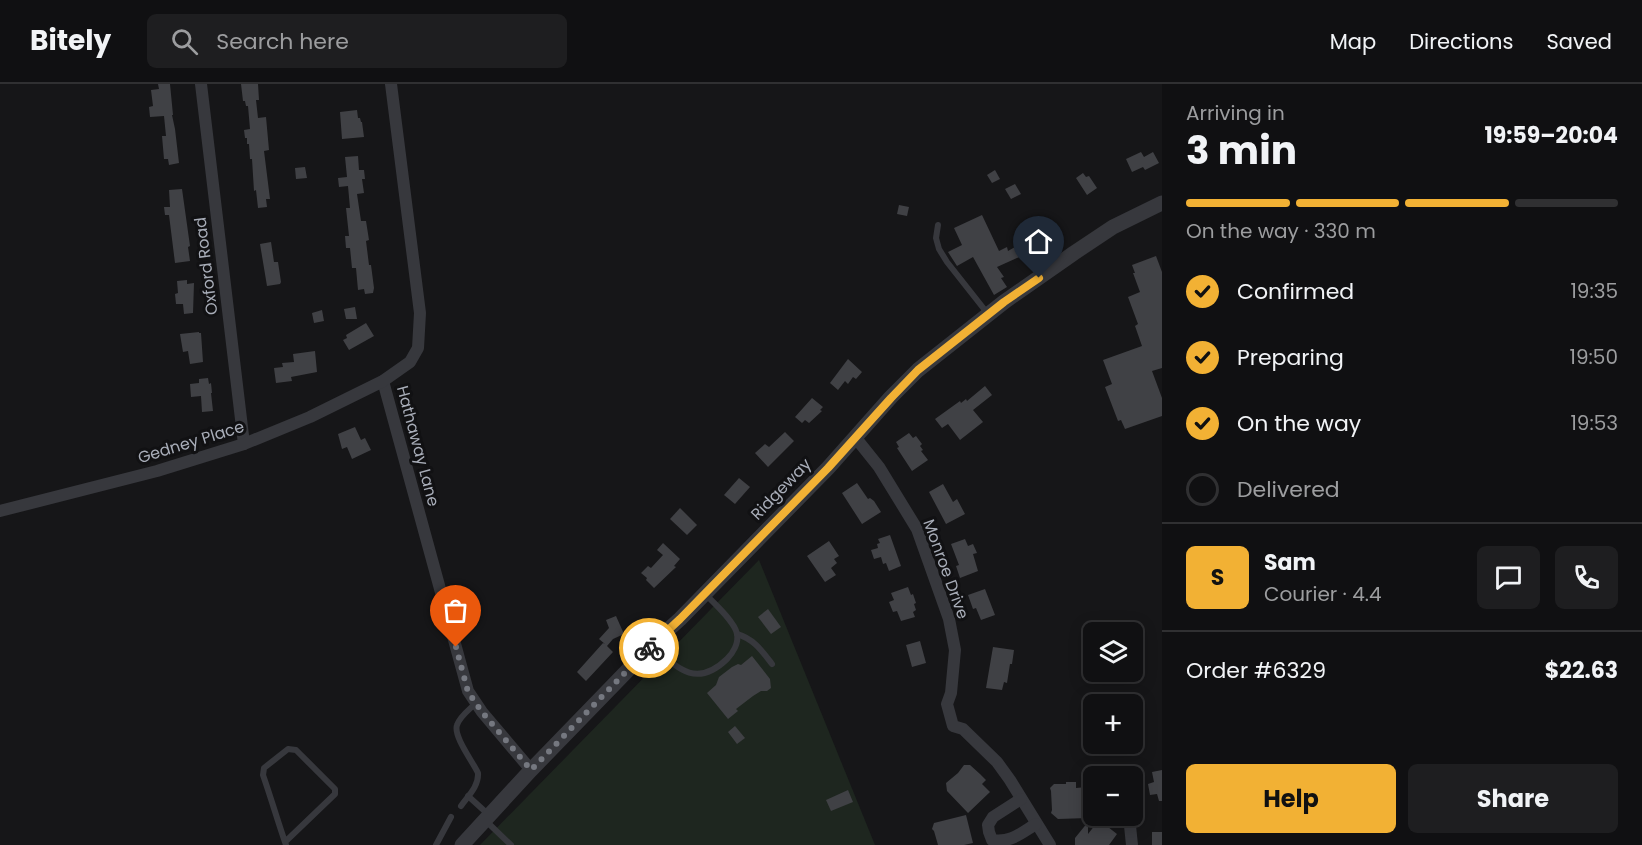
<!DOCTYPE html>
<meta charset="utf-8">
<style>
:root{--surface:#101012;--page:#1e1e20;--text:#f1f3f6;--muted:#9c9d9f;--line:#303032;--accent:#f2b134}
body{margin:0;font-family:Poppins,sans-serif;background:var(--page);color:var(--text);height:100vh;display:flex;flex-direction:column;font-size:22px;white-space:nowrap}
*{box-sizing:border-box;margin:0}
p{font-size:20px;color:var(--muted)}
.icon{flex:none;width:33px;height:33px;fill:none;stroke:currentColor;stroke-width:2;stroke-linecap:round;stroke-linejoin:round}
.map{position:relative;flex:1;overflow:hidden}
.side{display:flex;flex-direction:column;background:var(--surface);width:480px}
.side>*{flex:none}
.tools{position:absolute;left:1083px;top:538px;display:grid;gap:12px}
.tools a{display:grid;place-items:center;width:60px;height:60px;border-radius:9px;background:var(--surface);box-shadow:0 3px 15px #0003,0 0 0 2px var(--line);font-size:30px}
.pin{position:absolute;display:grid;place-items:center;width:51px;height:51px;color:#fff;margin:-62px -26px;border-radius:50% 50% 50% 0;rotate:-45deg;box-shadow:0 0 6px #0007}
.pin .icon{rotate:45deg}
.courier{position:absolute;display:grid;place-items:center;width:60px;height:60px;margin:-30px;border:4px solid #f2b134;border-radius:50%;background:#fff;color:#222;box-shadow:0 2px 8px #0007}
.summary em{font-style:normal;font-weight:700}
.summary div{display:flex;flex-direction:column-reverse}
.summary{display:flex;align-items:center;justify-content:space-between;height:102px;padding:0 24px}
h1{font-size:39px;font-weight:700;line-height:45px}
.bar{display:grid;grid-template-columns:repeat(4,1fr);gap:9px 6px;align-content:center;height:72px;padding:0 24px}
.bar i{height:8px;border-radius:4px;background:var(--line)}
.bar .selected{background:var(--accent)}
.bar p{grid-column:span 4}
.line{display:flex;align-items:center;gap:15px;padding:0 24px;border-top:2px solid var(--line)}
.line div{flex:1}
.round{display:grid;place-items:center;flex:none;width:63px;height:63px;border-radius:9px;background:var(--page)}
ol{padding:0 24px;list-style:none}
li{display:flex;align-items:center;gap:18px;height:66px}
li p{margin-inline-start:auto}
li .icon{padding:6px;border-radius:50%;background:var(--accent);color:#111;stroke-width:4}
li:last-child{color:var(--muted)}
li i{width:33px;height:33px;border:3px solid var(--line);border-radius:50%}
.action{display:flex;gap:12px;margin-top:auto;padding:12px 24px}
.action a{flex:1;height:69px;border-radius:9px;background:var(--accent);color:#111;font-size:24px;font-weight:700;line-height:69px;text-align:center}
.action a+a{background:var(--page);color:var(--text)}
header{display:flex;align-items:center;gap:36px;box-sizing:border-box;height:84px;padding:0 30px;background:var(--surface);border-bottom:2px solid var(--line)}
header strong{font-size:28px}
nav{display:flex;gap:33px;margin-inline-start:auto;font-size:21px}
.search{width:420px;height:54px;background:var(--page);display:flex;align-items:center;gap:15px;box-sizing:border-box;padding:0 21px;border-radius:9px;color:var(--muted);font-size:22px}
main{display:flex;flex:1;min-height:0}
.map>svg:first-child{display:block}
.green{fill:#1e261f}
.building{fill:#404145}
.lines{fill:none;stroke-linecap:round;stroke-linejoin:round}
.service{stroke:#37383d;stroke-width:6}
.minor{stroke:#37383d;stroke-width:12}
.tertiary{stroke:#37383d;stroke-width:15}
.done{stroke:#757880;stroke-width:6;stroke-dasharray:0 10.8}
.route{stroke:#f2b134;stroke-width:8}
.labels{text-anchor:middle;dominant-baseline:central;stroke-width:6;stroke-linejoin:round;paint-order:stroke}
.street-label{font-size:16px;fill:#a8adb8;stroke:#111113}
</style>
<header>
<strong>Bitely</strong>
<div class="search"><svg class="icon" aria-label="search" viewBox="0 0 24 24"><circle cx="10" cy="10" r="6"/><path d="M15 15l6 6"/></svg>Search here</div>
<nav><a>Map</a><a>Directions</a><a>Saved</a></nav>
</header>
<main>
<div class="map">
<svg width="1162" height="761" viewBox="0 0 1162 761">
<rect width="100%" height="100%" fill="#161618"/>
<path class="green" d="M759 476 875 761H480Z"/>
<g class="building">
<path d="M158 0H170L173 31H172L175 45 179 79 169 81 168 75H164L162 52H166L164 32 150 33 149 23 153 22 151 6 159 5Z"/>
<path d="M241 0H258L259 16H256L258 34 266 33 269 66 264 67 270 115H266L267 123 258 124 256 106 254 107 252 75H250L249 60H247V54H245L244 46 250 45 248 22H246L245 17H243Z"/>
<path d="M357 26 358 34H360L361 38H362L364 53 342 55 340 28Z"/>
<path d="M1141 68 1144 73 1153 68 1159 79 1145 86 1143 83 1132 88 1126 75Z"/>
<path d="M358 72 359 86H364L365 95H362L364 109 357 110 361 137H366L369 156 366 157 369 181H371L374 204 373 209 365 210 364 205 358 206 356 184H352L350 164H346L345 152H349L346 124H350L348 102 339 103 338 94 347 93 345 73Z"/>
<path d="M305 83 307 94 296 95 295 84Z"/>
<path d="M995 86 1000 95 992 99 987 91Z"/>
<path d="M1083 89 1086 93 1089 92 1097 104 1087 111 1076 94Z"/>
<path d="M1015 100 1021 110 1011 115 1005 105Z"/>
<path d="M182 105 190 162 188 163 190 177 175 179 169 131H165L164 123H170L169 106Z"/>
<path d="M899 121 909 123 907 132 897 130Z"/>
<path d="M982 131 999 167 1007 163 1008 167 1032 153 1044 171 1043 172 1044 175 1033 181 1026 170 997 183 1004 193 1001 194 1007 203 994 211 973 173 957 182 948 168 962 161 954 144Z"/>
<path d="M271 158 274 178H278L281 198 280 200 267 202 260 160Z"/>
<path d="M1156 172 1162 188V284L1152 287 1162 314V332L1125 345 1121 336 1118 337 1105 303 1112 300 1103 276 1142 262 1135 242 1138 240 1128 213 1140 208 1133 189H1135L1132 181Z"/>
<path d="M187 196V200L194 199 193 229 184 230 183 220H176L175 210 178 209 177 197Z"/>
<path d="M355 223 357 235H346L344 225Z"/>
<path d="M322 226 324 237 314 239 312 229Z"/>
<path d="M366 239 374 252 349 266 343 256 347 254 346 251Z"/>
<path d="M199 248V249H201L203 278 190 280 188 267 183 268 180 250Z"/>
<path d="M315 267 317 288 291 293 292 297 276 299 274 284 283 283 282 279 294 278 293 270Z"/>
<path d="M848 275 862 288 856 295 853 293 848 300 845 297 838 306 830 299Z"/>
<path d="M208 294 209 300 211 299 212 309H211L213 327 202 328 201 312 191 313 190 300 199 299V295Z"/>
<path d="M985 302 992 311 973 326 983 338 960 356 948 340 942 344 935 335 960 317 961 319 966 315 967 317Z"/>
<path d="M812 314 823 323 820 326 822 327 809 339 805 336 802 339 795 333Z"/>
<path d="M355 343 361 356 365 354 371 366 352 375 347 363 342 365 338 350Z"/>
<path d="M785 348 794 357 768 383 755 369 765 360 769 363Z"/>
<path d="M909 349 913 354 916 352 922 360 920 362 923 366 921 367 928 376 912 387 897 364 899 363 896 358Z"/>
<path d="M739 394 750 403 735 420 724 411Z"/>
<path d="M857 399 868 415 870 414 874 417 881 428 862 440 842 409Z"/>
<path d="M943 400 953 418 957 415 965 430 946 440 929 408Z"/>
<path d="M680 424 697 441 687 451 670 435Z"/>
<path d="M890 451 901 482 889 487 886 479 883 480 881 473 874 475 871 466 878 464 877 460 880 459 878 455Z"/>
<path d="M965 455 968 462 973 460 977 469 973 470 978 487 960 494 956 482 959 481 951 460Z"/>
<path d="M829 457 839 472 834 475 837 479 831 484 836 491 825 498 807 472Z"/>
<path d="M663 459 680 475 674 482 676 483 654 504 646 496 647 494 641 489 648 482 651 484 663 471 657 466Z"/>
<path d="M908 503 911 511 913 510 916 519 914 520 916 526 913 528 915 533 901 537 897 527 893 528 889 518 894 516 891 509Z"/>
<path d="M985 505 995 531 981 536 976 524 973 525 968 511Z"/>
<path d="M768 525 781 543 771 550 758 533Z"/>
<path d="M616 532 624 550 613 555 607 562 613 568 586 597 577 588 603 559 605 560 599 555 609 544 606 536Z"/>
<path d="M920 557 926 579 912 583 906 561Z"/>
<path d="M993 563 1014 566 1012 580H1010L1007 599 1004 598 1002 606 986 604Z"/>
<path d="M752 572 770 595 771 604 767 607H761L753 612 736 625 738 627 728 635 707 609 716 601 719 593 732 583 738 580 741 581Z"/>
<path d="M735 642 745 654 737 660 728 648Z"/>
<path d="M964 681H970L980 690 986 696 982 700 990 708 968 729 947 707 946 699 958 689Z"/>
<path d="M1162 686V717H1159L1157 710 1150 711 1148 700 1154 698 1152 688Z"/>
<path d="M1066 698H1076V704L1087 703 1088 734 1058 735 1051 729 1052 726 1051 707 1050 704 1054 700H1066Z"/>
<path d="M848 706 853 718 831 727 826 716Z"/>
<path d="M966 731 973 759 964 761H938L934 747 932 745 934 739Z"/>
<path d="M1099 736 1117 750 1109 761H1075V754L1088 738V750Z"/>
<rect x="1152" y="748" width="10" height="13"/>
</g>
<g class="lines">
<g class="service">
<path d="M938 141 936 154 939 165 947 178 988 230"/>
<path d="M737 550C754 555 762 567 772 580"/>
<path d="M652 561C677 584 696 605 727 575 733 569 739 559 737 550 735 538 714 519 705 510"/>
<path d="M468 712 489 731"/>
<path d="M461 722C468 712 479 702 478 689 473 678 453 652 457 641 460 632 469 626 476 619"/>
<path d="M486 737 511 761"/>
<path d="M285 758 335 710V705L296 666 288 665 264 684 263 691C271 714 278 738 286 761"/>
<path d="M436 761 451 733"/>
</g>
<g class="minor">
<path d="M201 0 244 360"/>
<path d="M383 297 468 607 482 628 531 686"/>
<path d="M855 353 879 383 917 445 949 535 955 566 951 609 947 620 953 642 963 645 997 678 1010 696 1050 761"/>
<path d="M0 427 157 387 244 360 310 333 383 297 410 278 418 264 420 229 391 0"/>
<path d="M1021 715 993 733 988 741 989 748 992 756C1011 759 1021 749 1036 740"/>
<path d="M1129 732 1132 761"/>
</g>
<path class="tertiary" d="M462 761 531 686 659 554 680 535 828 384 891 313 918 286 1004 218 1074 169 1113 143 1162 119"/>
</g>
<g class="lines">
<path class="done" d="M456 563 468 608 482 628 531 686 649 564"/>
<path class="route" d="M649 564 680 535 828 384 891 314 918 286 1004 218 1039 194"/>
</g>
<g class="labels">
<g class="street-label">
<text transform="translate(206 182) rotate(-97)">Oxford Road</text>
<text transform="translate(191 358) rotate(-17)">Gedney Place</text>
<text transform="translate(418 362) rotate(75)">Hathaway Lane</text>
<text transform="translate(781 405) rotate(-46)">Ridgeway</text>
<text transform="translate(946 485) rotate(70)">Monroe Drive</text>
</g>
</g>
</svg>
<div class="tools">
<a><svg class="icon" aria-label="layers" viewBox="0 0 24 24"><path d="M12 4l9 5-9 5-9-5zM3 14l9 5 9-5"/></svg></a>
<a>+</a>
<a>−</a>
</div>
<div class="pin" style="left:456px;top:563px;background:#ea580c"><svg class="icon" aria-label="bag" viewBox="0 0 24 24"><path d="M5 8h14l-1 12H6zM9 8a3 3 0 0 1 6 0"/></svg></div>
<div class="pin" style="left:1039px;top:194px;background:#1f2937"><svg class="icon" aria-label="home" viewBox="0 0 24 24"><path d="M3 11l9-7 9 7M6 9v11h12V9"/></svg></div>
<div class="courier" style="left:649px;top:564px"><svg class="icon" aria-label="bike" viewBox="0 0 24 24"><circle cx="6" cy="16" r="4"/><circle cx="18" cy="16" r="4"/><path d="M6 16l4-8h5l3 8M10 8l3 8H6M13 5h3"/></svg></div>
</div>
<section class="side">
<div class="summary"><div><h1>3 min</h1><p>Arriving in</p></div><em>19:59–20:04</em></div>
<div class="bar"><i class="selected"></i><i class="selected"></i><i class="selected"></i><i></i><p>On the way · 330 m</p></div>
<ol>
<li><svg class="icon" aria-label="check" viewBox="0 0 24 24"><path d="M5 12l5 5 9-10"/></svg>Confirmed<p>19:35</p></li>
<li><svg class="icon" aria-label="check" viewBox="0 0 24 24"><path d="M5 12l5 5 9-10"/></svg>Preparing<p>19:50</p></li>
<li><svg class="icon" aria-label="check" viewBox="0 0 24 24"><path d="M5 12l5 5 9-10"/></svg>On the way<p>19:53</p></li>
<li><i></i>Delivered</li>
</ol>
<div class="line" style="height:108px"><b class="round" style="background:var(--accent);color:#111">S</b><div><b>Sam</b><p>Courier · 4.4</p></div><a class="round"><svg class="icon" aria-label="chat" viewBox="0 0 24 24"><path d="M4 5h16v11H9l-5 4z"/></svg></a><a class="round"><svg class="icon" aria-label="phone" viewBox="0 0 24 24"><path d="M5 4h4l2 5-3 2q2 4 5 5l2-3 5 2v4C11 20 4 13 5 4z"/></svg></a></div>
<div class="line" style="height:78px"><div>Order #6329</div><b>$22.63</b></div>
<div class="action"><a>Help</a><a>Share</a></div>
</section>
</main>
